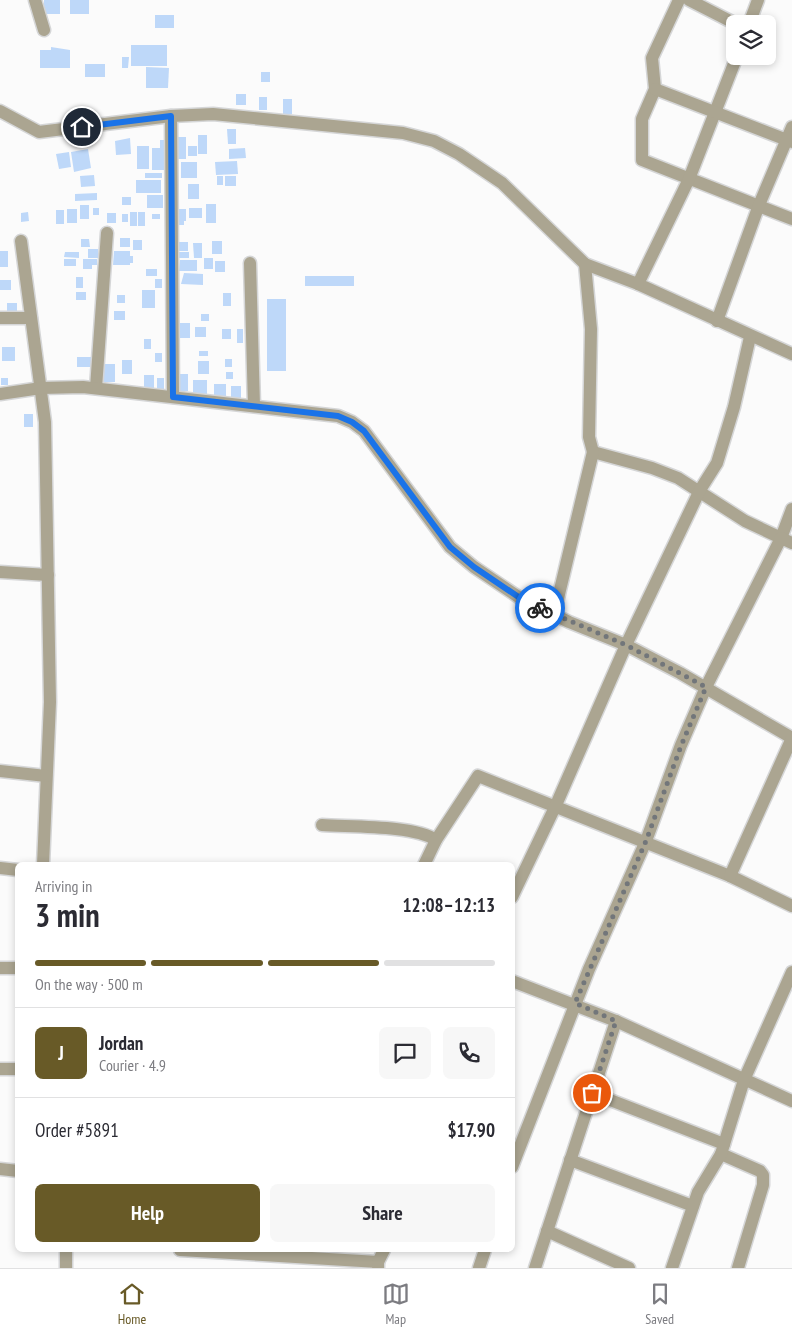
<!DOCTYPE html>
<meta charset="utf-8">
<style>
:root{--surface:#fff;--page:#f7f7f7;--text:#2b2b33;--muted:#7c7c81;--line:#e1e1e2;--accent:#685a27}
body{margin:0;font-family:"PT Sans Narrow",sans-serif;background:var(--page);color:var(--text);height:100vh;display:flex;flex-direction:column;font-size:19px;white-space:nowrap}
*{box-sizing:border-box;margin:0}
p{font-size:16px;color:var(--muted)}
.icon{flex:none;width:28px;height:28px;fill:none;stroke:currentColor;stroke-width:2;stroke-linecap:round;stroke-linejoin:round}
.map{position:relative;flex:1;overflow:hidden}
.drawer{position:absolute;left:15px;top:862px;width:500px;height:390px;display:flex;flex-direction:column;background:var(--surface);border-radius:8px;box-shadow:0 2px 8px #0003}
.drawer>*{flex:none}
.tools{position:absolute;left:726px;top:15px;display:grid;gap:10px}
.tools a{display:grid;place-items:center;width:50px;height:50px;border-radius:8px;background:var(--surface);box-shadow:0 2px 8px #0003;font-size:25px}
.pin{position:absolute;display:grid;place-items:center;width:42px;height:42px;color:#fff;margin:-21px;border:2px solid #fff;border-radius:50%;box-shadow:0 1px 5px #0007}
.courier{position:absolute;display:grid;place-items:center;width:50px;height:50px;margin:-25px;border:4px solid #1a73e8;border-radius:50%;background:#fff;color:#222;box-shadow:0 1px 6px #0007}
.headline em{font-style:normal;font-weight:700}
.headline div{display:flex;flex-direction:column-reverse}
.headline{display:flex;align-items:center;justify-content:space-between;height:85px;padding:0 20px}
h1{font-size:32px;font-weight:700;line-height:38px}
.bar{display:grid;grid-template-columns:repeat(4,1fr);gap:8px 5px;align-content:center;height:60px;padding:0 20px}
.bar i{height:6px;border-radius:4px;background:var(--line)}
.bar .current{background:var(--accent)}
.bar p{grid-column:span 4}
.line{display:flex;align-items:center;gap:12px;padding:0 20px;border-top:1px solid var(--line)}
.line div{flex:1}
.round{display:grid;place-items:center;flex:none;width:52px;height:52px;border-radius:8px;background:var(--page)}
.primary-button{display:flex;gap:10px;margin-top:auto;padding:10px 20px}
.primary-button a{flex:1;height:58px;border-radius:8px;background:var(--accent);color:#fff;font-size:20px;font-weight:700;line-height:58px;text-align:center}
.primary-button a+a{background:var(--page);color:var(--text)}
.dock{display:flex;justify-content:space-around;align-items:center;height:70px;border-top:1px solid var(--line);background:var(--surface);font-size:14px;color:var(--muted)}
.dock a{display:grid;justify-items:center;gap:2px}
.dock .current{color:var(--accent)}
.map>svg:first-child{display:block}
.building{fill:#bed8f9}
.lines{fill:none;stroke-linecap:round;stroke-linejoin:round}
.minor-casing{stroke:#d5d6d7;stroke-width:15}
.minor{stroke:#aba591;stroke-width:12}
.done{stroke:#72767a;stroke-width:5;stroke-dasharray:0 9}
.route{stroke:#1a73e8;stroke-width:6}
</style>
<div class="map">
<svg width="792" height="1268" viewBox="0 0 792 1268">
<rect width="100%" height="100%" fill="#fbfbfb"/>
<g class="building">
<rect x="44" y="0" width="16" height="14"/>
<rect x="70" y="0" width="19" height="14"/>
<rect x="155" y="15" width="19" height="13"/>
<rect x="131" y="45" width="36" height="21"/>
<path d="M51 47 70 50V68H40V50H51Z"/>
<path d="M122 57H129L128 68H122Z"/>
<rect x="85" y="64" width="20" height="13"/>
<path d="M146 67 169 68 168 88H146Z"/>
<rect x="261" y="72" width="9" height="10"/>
<rect x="236" y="94" width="10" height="11"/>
<rect x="259" y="97" width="8" height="13"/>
<rect x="283" y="99" width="9" height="15"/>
<path d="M227 129H236V144H228Z"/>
<rect x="198" y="135" width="9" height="19"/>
<rect x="175" y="137" width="11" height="22"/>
<path d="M130 138 131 154 116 155 115 141Z"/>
<path d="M160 140H166L164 170H152V148H160Z"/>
<rect x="137" y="146" width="12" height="23"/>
<rect x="188" y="146" width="9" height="10"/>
<path d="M245 148 246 158 229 159V149Z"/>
<path d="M88 149 91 168 74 172 71 152Z"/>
<path d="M69 152 71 167 59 169 56 154Z"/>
<path d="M237 161 238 174 216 175 215 162Z"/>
<rect x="181" y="162" width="16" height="16"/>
<rect x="145" y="173" width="17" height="5"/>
<path d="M94 175 95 186 81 187 80 176Z"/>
<rect x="217" y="176" width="6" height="9"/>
<rect x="225" y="176" width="11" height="10"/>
<rect x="136" y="180" width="25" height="13"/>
<rect x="188" y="184" width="11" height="15"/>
<path d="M97 193V200L75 201V194Z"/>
<rect x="147" y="195" width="16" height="13"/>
<rect x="122" y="197" width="9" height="8"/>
<rect x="206" y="204" width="10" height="19"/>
<rect x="80" y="205" width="9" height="14"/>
<rect x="93" y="208" width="6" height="7"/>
<rect x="189" y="208" width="13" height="10"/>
<rect x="67" y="209" width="10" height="14"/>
<path d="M176 209H186V221H184V225H176Z"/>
<rect x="56" y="210" width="8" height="14"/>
<path d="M28 212 29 221 21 222V213Z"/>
<rect x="130" y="212" width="7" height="14"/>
<rect x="138" y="212" width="7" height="14"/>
<rect x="107" y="213" width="9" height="10"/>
<rect x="122" y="214" width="6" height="8"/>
<rect x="152" y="214" width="8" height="5"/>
<rect x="120" y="238" width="10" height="9"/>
<path d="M81 239H89L90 247H81Z"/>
<rect x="133" y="240" width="9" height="10"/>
<rect x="212" y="241" width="10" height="13"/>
<rect x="176" y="242" width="12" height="9"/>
<path d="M193 243H202V258H194Z"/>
<rect x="88" y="249" width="10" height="9"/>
<rect x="0" y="251" width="8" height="16"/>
<path d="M114 251H130V256H133V263H130V265H113Z"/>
<path d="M65 252H79V258L64 257Z"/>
<rect x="176" y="252" width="13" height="6"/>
<rect x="204" y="258" width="9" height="11"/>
<rect x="64" y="259" width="12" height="7"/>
<path d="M83 259H97V265H92V269H83Z"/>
<path d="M180 260H197V271H179Z"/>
<rect x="215" y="261" width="10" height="11"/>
<rect x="146" y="269" width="11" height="7"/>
<path d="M184 273 203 274V285L181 284Z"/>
<rect x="305" y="276" width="49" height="10"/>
<rect x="76" y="277" width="7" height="11"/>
<rect x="155" y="279" width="7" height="9"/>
<rect x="0" y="280" width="11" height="10"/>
<rect x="142" y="290" width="13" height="18"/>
<rect x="76" y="292" width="10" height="8"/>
<rect x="223" y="293" width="8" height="13"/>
<rect x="117" y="295" width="8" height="8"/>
<rect x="267" y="299" width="19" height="72"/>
<rect x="7" y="303" width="10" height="9"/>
<rect x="114" y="311" width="11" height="9"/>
<rect x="201" y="314" width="8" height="7"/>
<rect x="178" y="323" width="12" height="15"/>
<rect x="195" y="327" width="11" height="10"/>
<rect x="222" y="329" width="9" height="10"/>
<rect x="237" y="329" width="6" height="14"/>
<rect x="144" y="339" width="7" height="10"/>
<rect x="2" y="347" width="13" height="14"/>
<rect x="199" y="351" width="9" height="5"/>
<rect x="155" y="353" width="7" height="9"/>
<rect x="77" y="357" width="14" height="10"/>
<rect x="225" y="359" width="7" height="8"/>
<rect x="122" y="360" width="10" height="14"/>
<rect x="198" y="361" width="11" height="13"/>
<rect x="104" y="364" width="11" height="18"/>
<rect x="226" y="372" width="7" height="7"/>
<rect x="180" y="374" width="8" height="17"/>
<rect x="144" y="375" width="10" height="14"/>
<rect x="1" y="378" width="7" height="7"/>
<rect x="157" y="378" width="7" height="13"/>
<rect x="193" y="380" width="14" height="14"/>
<rect x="214" y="384" width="12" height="16"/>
<rect x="231" y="386" width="10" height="14"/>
<rect x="24" y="414" width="9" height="13"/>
</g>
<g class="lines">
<g class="minor-casing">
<g id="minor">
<path d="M35 0 44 30"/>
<path d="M679 0 652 58 655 89 642 119V160L792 219"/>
<path d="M689 0 736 24"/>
<path d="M749 24 758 0"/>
<path d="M737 56 689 179 638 284 792 354"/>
<path d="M655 89 792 142"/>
<path d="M0 111 39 132 171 116 213 114 403 133 434 141 459 154 502 183 585 264 638 284"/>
<path d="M171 116 173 397"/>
<path d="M21 241 45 422 50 702 43 865"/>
<path d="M250 263 254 406"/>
<path d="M585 264 591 329 589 437 593 452 652 468 678 478 745 521 781 538 792 509"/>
<path d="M0 318H31"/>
<path d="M717 321 759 205 792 127"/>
<path d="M96 388 107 233"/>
<path d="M0 394 41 388 83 387 338 416 352 422 364 431 450 547 474 567 520 598 569 622 626 645 680 673 792 738"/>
<path d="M0 572 48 575"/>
<path d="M554 615 593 452"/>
<path d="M0 771 46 776"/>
<path d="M322 825C351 827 414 825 436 840"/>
<path d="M424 865 436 840 478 776 730 876 792 906"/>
<path d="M0 868 18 870"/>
<path d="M730 876 792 738"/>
<path d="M512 897 556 805 626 645 700 490 717 463 734 407 750 337"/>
<path d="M0 968H18"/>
<path d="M512 981 616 1021 792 1101"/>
<path d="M0 1069H18"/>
<path d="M592 1093 724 1144"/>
<path d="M721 1154 760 1171 763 1175V1185L738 1268"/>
<path d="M570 1160 693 1206"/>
<path d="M512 1167 589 969 646 841 681 745 706 687 781 538 792 543"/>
<path d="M0 1169 18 1171"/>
<path d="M547 1231 629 1268"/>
<path d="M180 1250 378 1262V1268"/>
<path d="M378 1262 384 1250"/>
<path d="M66 1268V1250"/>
<path d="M479 1268 485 1250"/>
<path d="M535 1268 616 1021"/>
<path d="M672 1268 698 1192 721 1154 744 1080 792 972"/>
</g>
</g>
<use href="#minor" class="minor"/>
</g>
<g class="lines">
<path class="done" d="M540 608 626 645 706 687 681 746 646 841 575 1003 616 1021 592 1093"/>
<path class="route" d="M82 127 171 116 173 397 338 416 352 422 364 431 450 547 474 567 520 598 540 608"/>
</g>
</svg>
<div class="tools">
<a><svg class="icon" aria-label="layers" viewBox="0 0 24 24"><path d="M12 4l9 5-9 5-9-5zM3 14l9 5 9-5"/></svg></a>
</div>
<div class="pin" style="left:592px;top:1093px;background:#ea580c"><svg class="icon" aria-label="bag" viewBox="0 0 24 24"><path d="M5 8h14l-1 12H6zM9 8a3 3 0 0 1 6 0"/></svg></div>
<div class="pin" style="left:82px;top:127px;background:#1f2937"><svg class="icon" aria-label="home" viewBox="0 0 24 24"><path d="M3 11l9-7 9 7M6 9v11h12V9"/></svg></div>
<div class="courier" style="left:540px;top:608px"><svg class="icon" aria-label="bike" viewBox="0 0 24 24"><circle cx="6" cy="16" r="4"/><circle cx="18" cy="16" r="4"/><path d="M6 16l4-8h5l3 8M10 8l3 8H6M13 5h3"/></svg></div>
<section class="drawer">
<div class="headline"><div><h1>3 min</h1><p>Arriving in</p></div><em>12:08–12:13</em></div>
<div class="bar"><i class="current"></i><i class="current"></i><i class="current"></i><i></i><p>On the way · 500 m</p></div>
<div class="line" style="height:90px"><b class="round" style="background:var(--accent);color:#fff">J</b><div><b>Jordan</b><p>Courier · 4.9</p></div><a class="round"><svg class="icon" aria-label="chat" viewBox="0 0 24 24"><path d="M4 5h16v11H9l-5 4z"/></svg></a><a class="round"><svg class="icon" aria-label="phone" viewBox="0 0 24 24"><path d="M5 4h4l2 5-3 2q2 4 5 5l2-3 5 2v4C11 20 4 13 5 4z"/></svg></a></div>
<div class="line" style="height:65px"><div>Order #5891</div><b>$17.90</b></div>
<div class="primary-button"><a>Help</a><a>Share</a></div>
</section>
</div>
<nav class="dock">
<a class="current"><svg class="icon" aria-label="home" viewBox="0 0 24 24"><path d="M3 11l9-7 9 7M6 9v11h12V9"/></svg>Home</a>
<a><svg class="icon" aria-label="map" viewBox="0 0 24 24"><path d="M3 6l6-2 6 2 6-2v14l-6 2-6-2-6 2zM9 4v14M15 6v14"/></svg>Map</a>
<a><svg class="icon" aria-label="saved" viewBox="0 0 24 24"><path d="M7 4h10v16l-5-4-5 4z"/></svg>Saved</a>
</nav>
